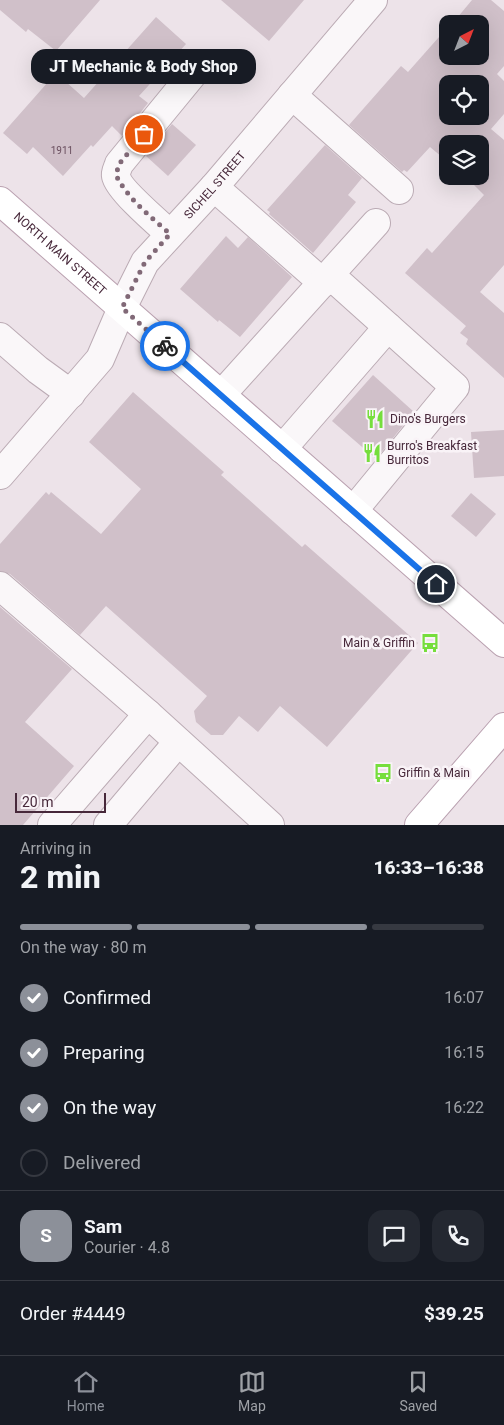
<!DOCTYPE html>
<meta charset="utf-8">
<style>
:root{--surface:#171b24;--page:#242831;--text:#f1f3f6;--muted:#9ea1a6;--line:#363941;--accent:#8c9099}
body{margin:0;font-family:Roboto,sans-serif;background:var(--page);color:var(--text);height:100vh;display:flex;flex-direction:column;font-size:19px;white-space:nowrap}
*{box-sizing:border-box;margin:0}
p{font-size:16px;color:var(--muted)}
.icon{flex:none;width:28px;height:28px;fill:none;stroke:currentColor;stroke-width:2;stroke-linecap:round;stroke-linejoin:round}
.map{position:relative;height:825px;overflow:hidden}
.drawer{display:flex;flex-direction:column;background:var(--surface);flex:1}
.drawer>*{flex:none}
.needle{width:32px;rotate:42deg}
.controls{position:absolute;left:439px;top:15px;display:grid;gap:10px}
.controls a{display:grid;place-items:center;width:50px;height:50px;border-radius:10px;background:var(--surface);box-shadow:0 5px 20px #0002;font-size:25px}
.scale{position:absolute;left:15px;bottom:12px;width:91px;box-sizing:border-box;padding-left:5px;border:2px solid #47283a;border-top:0;font-size:14px;line-height:18px;white-space:nowrap;color:#47283a;-webkit-text-stroke:4px #f9f3f7;paint-order:stroke}
.pin{position:absolute;display:grid;place-items:center;width:42px;height:42px;color:#fff;margin:-21px;border:2px solid #fff;border-radius:50%;box-shadow:0 1px 5px #0007}
.courier{position:absolute;display:grid;place-items:center;width:50px;height:50px;margin:-25px;border:4px solid #1a73e8;border-radius:50%;background:#fff;color:#222;box-shadow:0 1px 6px #0007}
.bubble{position:absolute;height:35px;border-radius:15px;background:var(--surface);box-shadow:0 5px 20px #0002;font-size:16px;font-weight:800;line-height:35px;text-align:center}
.overview em{font-style:normal;font-weight:800}
.overview div{display:flex;flex-direction:column-reverse}
.overview{display:flex;align-items:center;justify-content:space-between;height:85px;padding:0 20px}
h1{font-size:32px;font-weight:800;line-height:38px}
.bar{display:grid;grid-template-columns:repeat(4,1fr);gap:8px 5px;align-content:center;height:60px;padding:0 20px}
.bar i{height:6px;border-radius:4px;background:var(--line)}
.bar .active{background:var(--accent)}
.bar p{grid-column:span 4}
.line{display:flex;align-items:center;gap:12px;padding:0 20px;border-top:1px solid var(--line)}
.line div{flex:1}
.round{display:grid;place-items:center;flex:none;width:52px;height:52px;border-radius:15px;background:var(--page)}
ol{padding:0 20px;list-style:none}
li{display:flex;align-items:center;gap:15px;height:55px}
li p{margin-inline-start:auto}
li .icon{padding:5px;border-radius:50%;background:var(--accent);color:#fff;stroke-width:4}
li:last-child{color:var(--muted)}
li i{width:28px;height:28px;border:2px solid var(--line);border-radius:50%}
.tab-bar{display:flex;justify-content:space-around;align-items:center;height:70px;border-top:1px solid var(--line);background:var(--surface);font-size:14px;color:var(--muted)}
.tab-bar a{display:grid;justify-items:center;gap:2px}
.tab-bar .active{color:var(--accent)}
.map>svg:first-child{display:block}
.building{fill:#d0c0c9;fill-rule:evenodd}
.lines{fill:none;stroke-linecap:round;stroke-linejoin:round}
.minor-casing{stroke:#bbabb4;stroke-width:30}
.major-casing{stroke:#baa1b0;stroke-width:30}
.minor{stroke:#faf7f9;stroke-width:28}
.major{stroke:#fff;stroke-width:28}
.done{stroke:#816977;stroke-width:5;stroke-dasharray:0 9}
.route{stroke:#1a73e8;stroke-width:6}
.labels{text-anchor:middle;dominant-baseline:central;stroke-width:5;stroke-linejoin:round;paint-order:stroke}
.number-label{font-size:10px;fill:#694e5e}
.street-label{font-size:12px;fill:#47283a;stroke:#f9f3f7}
.poi-label{font-size:12px;fill:#47283a;stroke:#f9f3f7;text-anchor:start}
</style>
<div class="map">
<svg width="504" height="825" viewBox="0 0 504 825">
<rect width="100%" height="100%" fill="#ede3e9"/>
<g class="building">
<path d="M0 0H100L56 51 28 29 26 32 0 10Z"/>
<path d="M221 0H304L269 41Z"/>
<path d="M472 0H491L504 11V66L497 74 504 81V114L491 129 504 140V265L480 292 504 313V378L466 344 468 339 460 333 466 326 405 273 427 248 432 253 484 195 465 176H480V144H448V162L430 147 407 172 404 170 402 172 349 125 401 66 408 72 447 28 448 56H480V24H452ZM448 84H480V116H448Z"/>
<path d="M156 17 186 44 139 96 148 103 122 136 112 126 93 147 91 145 63 176 33 147 27 154 3 133 56 73 84 98Z"/>
<path d="M172 124 196 145 168 176 146 156Z"/>
<path d="M325 145 362 178 348 195 356 202 313 253 269 214 270 212 267 210Z"/>
<path d="M226 236 238 248 248 237 292 277 240 337 219 320 218 322 180 289Z"/>
<path d="M373 375 414 412 376 459 332 421Z"/>
<path d="M133 392 224 472 221 475 302 547 305 544 418 643 327 747 280 706 258 732 239 716 223 735H211L196 722 194 711 207 696 106 606 80 635 10 574 0 571V544L46 492 49 495 51 492 101 534 141 489 89 442Z"/>
<path d="M504 430V476L474 478 471 432Z"/>
<path d="M471 493 496 514 476 537 451 516Z"/>
<path d="M0 607 72 669 25 722 74 766 23 825H0Z"/>
</g>
<g class="lines">
<g class="minor-casing">
<g id="minor">
<path d="M292 95 399 190"/>
<path d="M214 187 323 283"/>
<path d="M170 234C159 224 118 189 116 176 115 172 118 168 119 164L192 75"/>
<path d="M330 275 388 327"/>
<path d="M0 337 38 370 71 394"/>
<path d="M221 395 376 223"/>
<path d="M282 449 388 327 455 387 353 511"/>
<path id="s1" d="M0 475 100 359 122 308 145 262 214 187 373 0"/>
<path d="M0 586 148 714 270 825"/>
<path d="M52 825 148 714"/>
<path d="M108 825 178 742"/>
</g>
</g>
<g class="major-casing">
<g id="major">
<path id="s2" d="M0 201 504 643"/>
<path d="M419 825 504 727"/>
</g>
</g>
<use href="#minor" class="minor"/>
<use href="#major" class="major"/>
</g>
<g class="lines">
<path class="done" d="M144 134 119 164 116 175C127 198 151 217 170 234L145 262 122 308 165 346"/>
<path class="route" d="M165 346 436 584"/>
</g>
<defs>
<g id="restaurant-bare" transform="scale(1.5)"><path d="M-5-6h1v4h1v-4h1v4h1v-4h1v5L-1.5 .5V6h-2V.5L-5-1ZM5-6V6H3V1.5H1.5Q1.5-4 5-6Z" fill="#76de3c" stroke="#f9f3f7" stroke-width="2.5" paint-order="stroke"/></g>
<g id="bus-bare" transform="scale(1.5)"><path d="M-5-6H5V4H4V6H2V4H-2V6H-4V4H-5ZM-3.5-4V0h7V-4ZM-3.5 1.2v1.5H-2V1.2ZM2 1.2v1.5H3.5V1.2Z" fill="#76de3c" stroke="#f9f3f7" stroke-width="2.5" paint-order="stroke"/></g>
</defs>
<g fill-rule="evenodd">
<use href="#restaurant-bare" x="375" y="419"/>
<use href="#restaurant-bare" x="372" y="453"/>
<use href="#bus-bare" x="430" y="643"/>
<use href="#bus-bare" x="383" y="773"/>
</g>
<g class="labels">
<g class="number-label">
<text x="62" y="150">1911</text>
</g>
<g class="street-label">
<text stroke="none"><textPath href="#s1" startOffset="364">SICHEL STREET</textPath></text>
<text stroke="none"><textPath href="#s2" startOffset="80">NORTH MAIN STREET</textPath></text>
</g>
<g class="poi-label">
<text x="390" y="419">Dino's Burgers</text>
<text x="387" y="446">Burro's Breakfast<tspan x="387" dy="14">Burritos</tspan></text>
<text x="415" y="643" text-anchor="end">Main &amp; Griffin</text>
<text x="398" y="773">Griffin &amp; Main</text>
</g>
</g>
</svg>
<div class="controls">
<a><svg class="needle" viewBox="-14 -14 28 28"><path d="M0-13l5 13h-10z" fill="#e53935"/><path d="M0 13l5-13h-10z" fill="#9ea1a6"/></svg></a>
<a><svg class="icon" aria-label="locate" viewBox="0 0 24 24"><circle cx="12" cy="12" r="6"/><path d="M12 2v4M12 18v4M2 12h4M18 12h4"/></svg></a>
<a><svg class="icon" aria-label="layers" viewBox="0 0 24 24"><path d="M12 4l9 5-9 5-9-5zM3 14l9 5 9-5"/></svg></a>
</div>
<div class="scale">20 m</div>
<div class="pin" style="left:144px;top:134px;background:#ea580c"><svg class="icon" aria-label="bag" viewBox="0 0 24 24"><path d="M5 8h14l-1 12H6zM9 8a3 3 0 0 1 6 0"/></svg></div>
<div class="pin" style="left:436px;top:584px;background:#1f2937"><svg class="icon" aria-label="home" viewBox="0 0 24 24"><path d="M3 11l9-7 9 7M6 9v11h12V9"/></svg></div>
<div class="courier" style="left:165px;top:346px"><svg class="icon" aria-label="bike" viewBox="0 0 24 24"><circle cx="6" cy="16" r="4"/><circle cx="18" cy="16" r="4"/><path d="M6 16l4-8h5l3 8M10 8l3 8H6M13 5h3"/></svg></div>
<div class="bubble" style="left:31px;top:49px;width:225px">JT Mechanic &amp; Body Shop</div>
</div>
<section class="drawer">
<div class="overview"><div><h1>2 min</h1><p>Arriving in</p></div><em>16:33–16:38</em></div>
<div class="bar"><i class="active"></i><i class="active"></i><i class="active"></i><i></i><p>On the way · 80 m</p></div>
<ol>
<li><svg class="icon" aria-label="check" viewBox="0 0 24 24"><path d="M5 12l5 5 9-10"/></svg>Confirmed<p>16:07</p></li>
<li><svg class="icon" aria-label="check" viewBox="0 0 24 24"><path d="M5 12l5 5 9-10"/></svg>Preparing<p>16:15</p></li>
<li><svg class="icon" aria-label="check" viewBox="0 0 24 24"><path d="M5 12l5 5 9-10"/></svg>On the way<p>16:22</p></li>
<li><i></i>Delivered</li>
</ol>
<div class="line" style="height:90px"><b class="round" style="background:var(--accent);color:#fff">S</b><div><b>Sam</b><p>Courier · 4.8</p></div><a class="round"><svg class="icon" aria-label="chat" viewBox="0 0 24 24"><path d="M4 5h16v11H9l-5 4z"/></svg></a><a class="round"><svg class="icon" aria-label="phone" viewBox="0 0 24 24"><path d="M5 4h4l2 5-3 2q2 4 5 5l2-3 5 2v4C11 20 4 13 5 4z"/></svg></a></div>
<div class="line" style="height:65px"><div>Order #4449</div><b>$39.25</b></div>
</section>
<nav class="tab-bar">
<a class="active"><svg class="icon" aria-label="home" viewBox="0 0 24 24"><path d="M3 11l9-7 9 7M6 9v11h12V9"/></svg>Home</a>
<a><svg class="icon" aria-label="map" viewBox="0 0 24 24"><path d="M3 6l6-2 6 2 6-2v14l-6 2-6-2-6 2zM9 4v14M15 6v14"/></svg>Map</a>
<a><svg class="icon" aria-label="saved" viewBox="0 0 24 24"><path d="M7 4h10v16l-5-4-5 4z"/></svg>Saved</a>
</nav>
